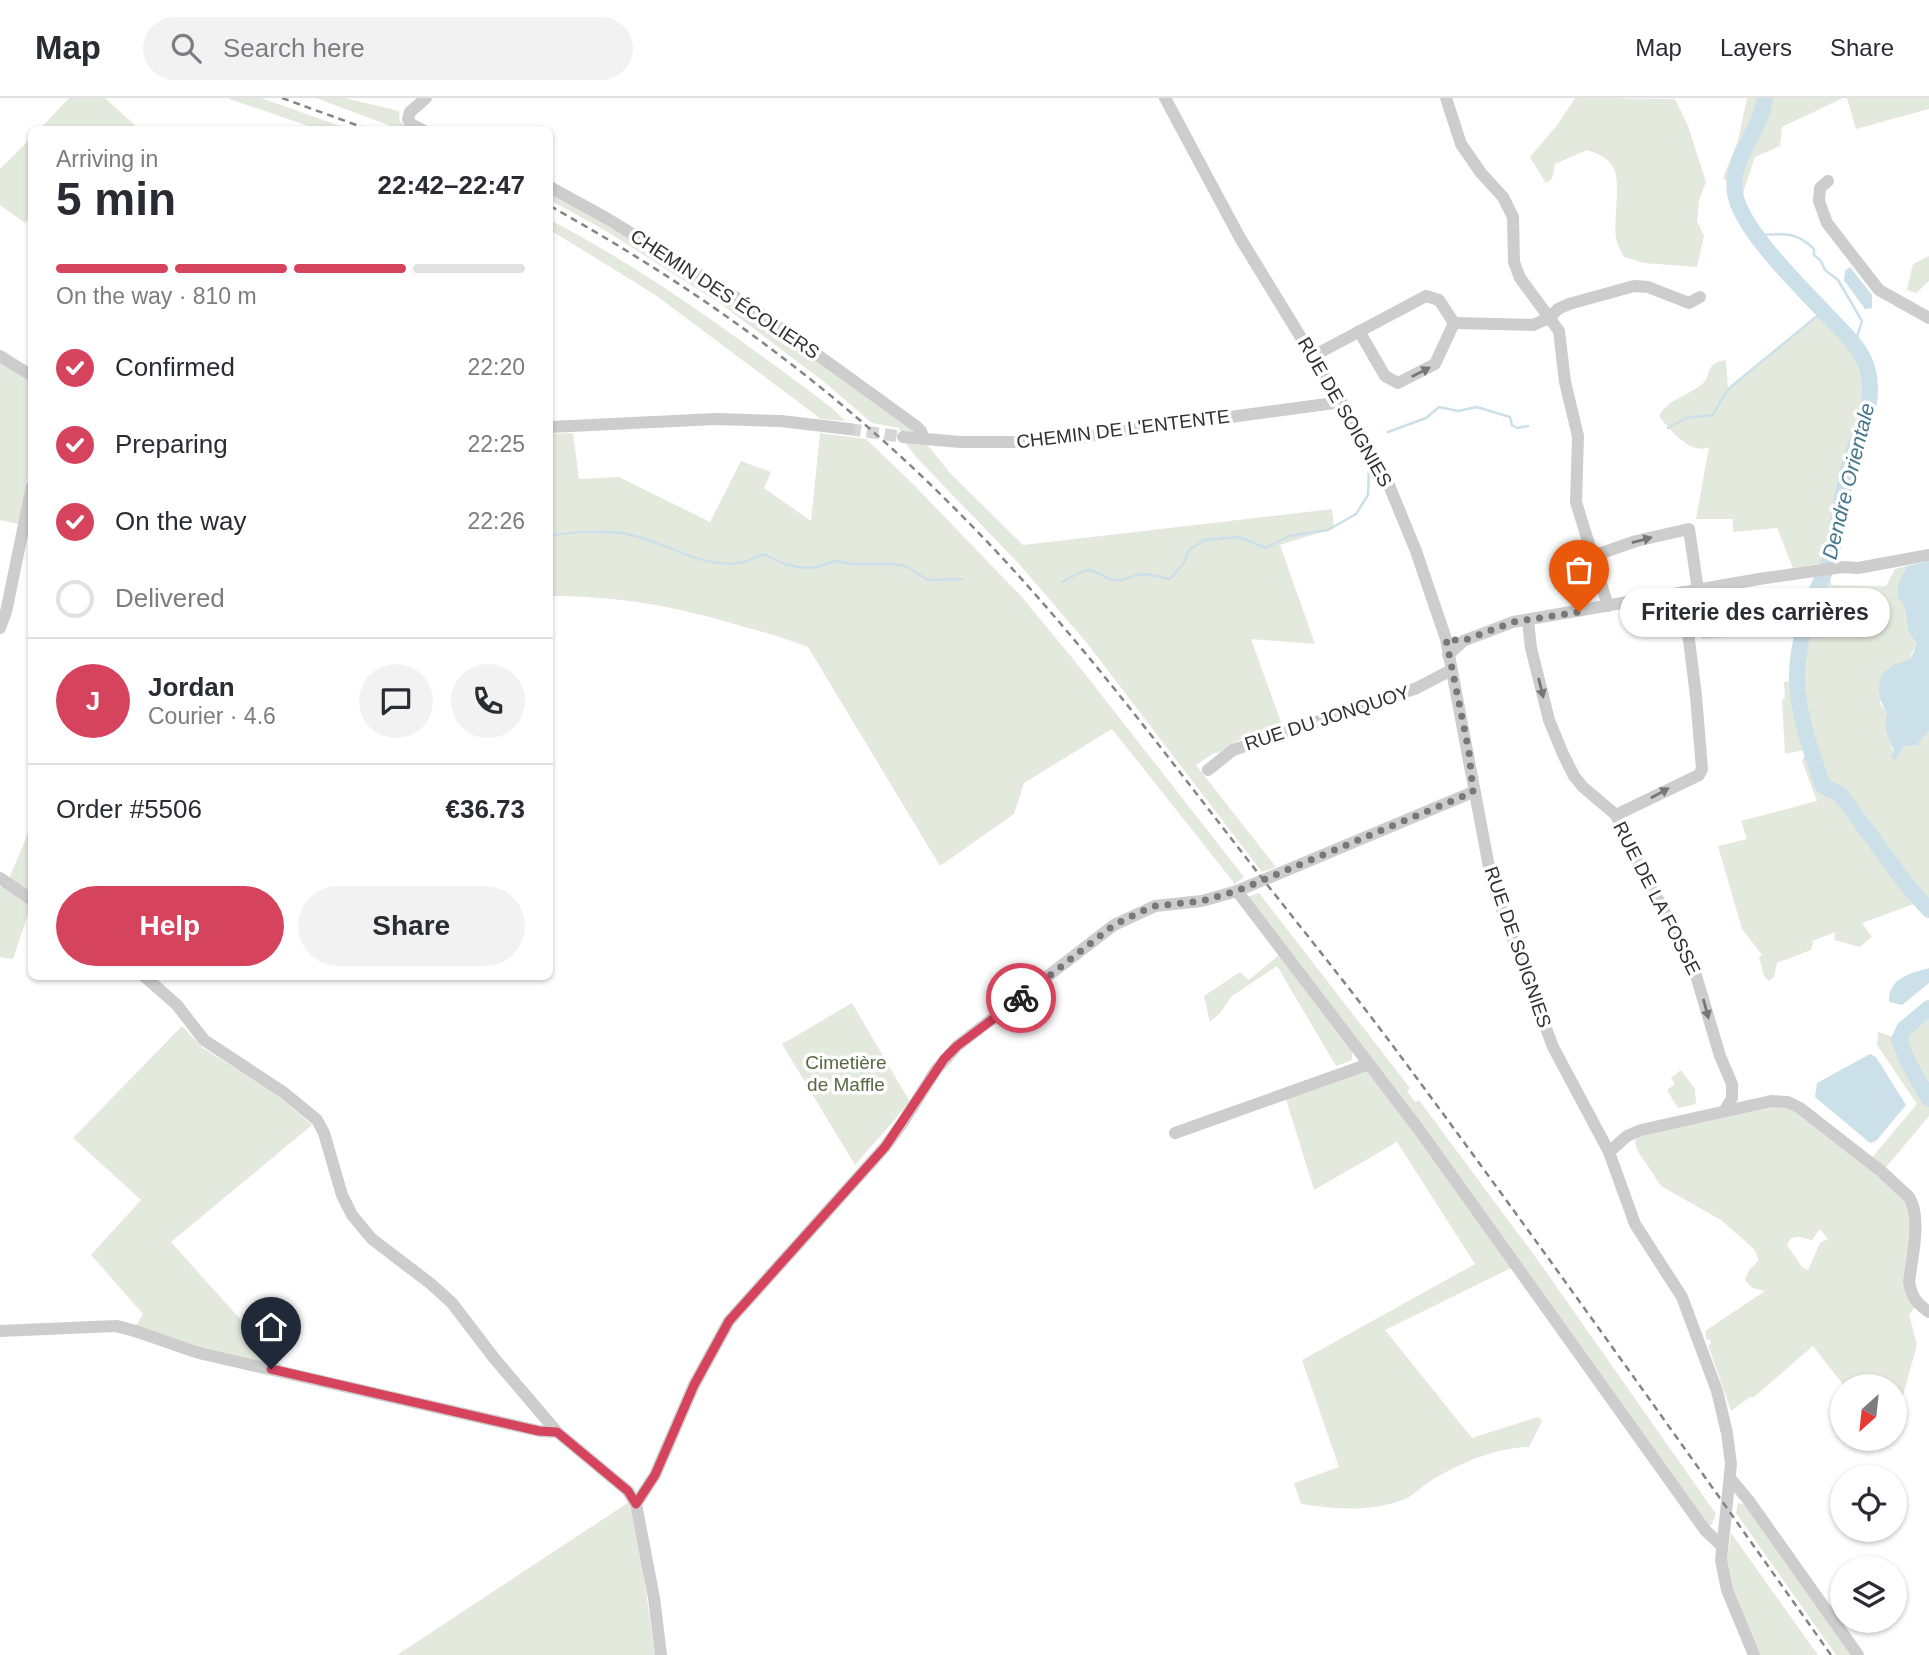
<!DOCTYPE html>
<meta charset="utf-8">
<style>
:root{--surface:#fff;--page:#f2f2f3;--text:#2b2b33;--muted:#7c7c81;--line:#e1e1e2;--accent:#d6435d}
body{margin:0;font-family:Helvetica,sans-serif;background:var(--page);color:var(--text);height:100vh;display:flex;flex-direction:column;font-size:26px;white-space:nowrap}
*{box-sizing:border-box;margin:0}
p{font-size:23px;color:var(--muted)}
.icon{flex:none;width:38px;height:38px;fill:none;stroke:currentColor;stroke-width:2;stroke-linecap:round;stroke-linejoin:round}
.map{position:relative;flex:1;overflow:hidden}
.details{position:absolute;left:28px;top:28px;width:525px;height:854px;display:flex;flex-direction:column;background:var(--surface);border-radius:10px;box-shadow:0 2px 5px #0004}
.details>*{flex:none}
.needle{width:46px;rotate:207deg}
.controls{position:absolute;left:1830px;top:1276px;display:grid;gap:14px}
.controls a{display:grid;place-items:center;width:77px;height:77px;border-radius:50%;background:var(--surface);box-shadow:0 2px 5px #0004;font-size:35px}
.pin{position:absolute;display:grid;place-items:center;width:60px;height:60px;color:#fff;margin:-72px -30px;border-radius:50% 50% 50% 0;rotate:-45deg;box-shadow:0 0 7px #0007}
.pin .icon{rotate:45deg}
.courier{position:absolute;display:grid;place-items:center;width:70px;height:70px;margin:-35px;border:5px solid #d6435d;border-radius:50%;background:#fff;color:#222;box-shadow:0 2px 9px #0007}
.bubble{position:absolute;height:49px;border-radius:24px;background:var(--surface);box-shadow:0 2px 5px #0004;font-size:23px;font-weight:600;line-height:49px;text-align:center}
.headline em{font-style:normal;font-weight:600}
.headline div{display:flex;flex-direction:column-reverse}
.headline{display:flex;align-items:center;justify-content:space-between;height:119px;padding:0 28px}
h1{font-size:46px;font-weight:600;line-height:52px}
.bar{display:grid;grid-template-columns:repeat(4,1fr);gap:10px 7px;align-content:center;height:84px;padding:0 28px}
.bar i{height:9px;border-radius:5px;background:var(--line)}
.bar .current{background:var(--accent)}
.bar p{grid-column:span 4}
.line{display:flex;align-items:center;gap:18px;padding:0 28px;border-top:2px solid var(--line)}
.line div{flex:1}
.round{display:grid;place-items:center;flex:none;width:74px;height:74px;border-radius:37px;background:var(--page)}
ol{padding:0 28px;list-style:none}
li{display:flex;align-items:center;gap:21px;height:77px}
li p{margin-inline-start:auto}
li .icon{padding:7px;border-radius:50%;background:var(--accent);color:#fff;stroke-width:4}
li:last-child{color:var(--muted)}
li i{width:38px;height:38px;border:4px solid var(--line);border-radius:50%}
.action{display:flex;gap:14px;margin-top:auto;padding:14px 28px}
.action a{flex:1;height:80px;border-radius:42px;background:var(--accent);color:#fff;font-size:28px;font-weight:600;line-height:80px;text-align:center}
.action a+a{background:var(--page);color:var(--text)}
header{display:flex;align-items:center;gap:42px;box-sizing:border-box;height:98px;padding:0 35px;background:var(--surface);border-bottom:2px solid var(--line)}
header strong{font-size:33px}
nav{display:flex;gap:38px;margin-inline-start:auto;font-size:24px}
.search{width:490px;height:63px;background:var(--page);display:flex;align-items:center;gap:18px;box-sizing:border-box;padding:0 24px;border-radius:38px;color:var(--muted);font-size:26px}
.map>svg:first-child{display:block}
.green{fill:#e4e9dd;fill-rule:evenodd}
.water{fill:#cbe0e8}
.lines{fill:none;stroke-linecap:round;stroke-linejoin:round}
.stream{stroke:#cbe0e8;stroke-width:2.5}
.river{stroke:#cbe0e8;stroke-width:16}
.minor-tunnel{stroke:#d6d6d6;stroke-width:12;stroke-dasharray:12 6;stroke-linecap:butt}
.minor{stroke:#cdcdcd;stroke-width:12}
.rail{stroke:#858585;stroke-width:2.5;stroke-dasharray:7 5;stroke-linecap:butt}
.oneway{fill:#777}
.done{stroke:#787878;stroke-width:7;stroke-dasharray:0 12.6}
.route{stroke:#d6435d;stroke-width:9}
.labels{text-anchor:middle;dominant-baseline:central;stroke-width:7;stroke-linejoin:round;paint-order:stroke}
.street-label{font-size:19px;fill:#303030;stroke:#fff}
.park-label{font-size:19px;fill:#576841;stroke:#fff}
.water-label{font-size:21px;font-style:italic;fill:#45778c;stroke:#fff}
</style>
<header>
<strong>Map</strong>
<div class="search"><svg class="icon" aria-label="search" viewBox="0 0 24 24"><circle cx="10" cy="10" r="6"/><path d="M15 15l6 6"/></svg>Search here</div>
<nav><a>Map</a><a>Layers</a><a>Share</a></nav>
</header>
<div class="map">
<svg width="1929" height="1557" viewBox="0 0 1929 1557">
<rect width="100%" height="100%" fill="#fff"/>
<g class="green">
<path d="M69 0H105L139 31H40Z"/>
<path d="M227 0H261L349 31H317Z"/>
<path d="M316 0H345L399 13 400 24 414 31H399Z"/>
<path d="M1575 0 1675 1 1688 28 1706 84 1699 102 1697 123 1704 138 1697 169 1644 165 1624 159C1622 154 1618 149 1617 144 1611 123 1624 82 1611 66 1605 58 1596 55 1587 52L1555 66 1552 81 1546 85 1530 59 1558 26Z"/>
<path d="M1747 0H1843L1782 29 1780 48 1755 59 1743 95 1723 80 1738 42Z"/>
<path d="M1847 0H1929V11L1856 31Z"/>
<path d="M31 40V119L25 125 0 107V71Z"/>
<path d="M550 92 717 191 913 330 912 334 900 333 899 330 872 325 823 283 721 206 606 133 550 102Z"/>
<path d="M550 122C650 174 741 242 832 310L845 323 821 321 654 196 550 132Z"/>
<path d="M1929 158V183L1916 195 1907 192 1913 166Z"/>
<path d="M1823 213 1851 240 1864 259 1870 293 1865 319 1850 366 1825 465 1793 470 1777 430 1733 434V421H1696L1709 349C1691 358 1669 331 1659 318 1667 302 1686 298 1700 288 1713 279 1703 265 1726 262L1728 291Z"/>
<path d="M0 263 31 285V362L19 426 0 422Z"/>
<path d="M573 335 579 381 619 379 710 424 741 363 771 374 764 390 811 423 820 335 866 341 912 385 1021 498 1078 567 1244 779 1235 786 1112 631 1024 685 1014 716 940 768 808 549C786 540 764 534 741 528 674 508 620 498 550 498V336Z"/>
<path d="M904 343 926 345 950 375 1023 447 1332 411 1334 430 1280 447 1315 546 1251 541 1282 627 1237 643 1218 655H1214L1196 667 1276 769 1262 774 1086 544 1019 466 916 359Z"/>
<path d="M1907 468 1898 486V499L1905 510 1908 533 1916 547 1908 563 1888 570 1880 606 1887 614C1882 635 1892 642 1895 661L1903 649 1917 647 1929 633V812L1883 755 1874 754 1914 806 1862 825 1872 839 1860 849 1834 842 1835 834 1813 843 1811 852 1777 865 1774 879 1769 883 1764 878 1759 859 1762 857 1742 831 1718 748 1747 741 1741 723 1817 703 1802 663 1810 645 1801 607 1797 574 1811 508 1823 480 1830 477 1831 487 1886 488 1895 471Z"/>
<path d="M1756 496 1765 536 1702 541 1699 504Z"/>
<path d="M1790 583 1804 652 1785 656 1782 602 1785 600 1784 584Z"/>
<path d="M31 728V796L9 781Z"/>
<path d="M2 786 31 807 13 861 0 859V790Z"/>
<path d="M1259 795 1410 990 1407 993 1415 1004 1419 1002 1537 1161 1716 1416 1712 1426 1705 1432 1247 799Z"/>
<path d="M1279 857 1352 952V962L1336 968 1277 868 1232 898 1220 915 1210 924 1204 898 1240 874 1249 882Z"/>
<path d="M852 905 910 1004 855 1067 782 946Z"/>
<path d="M1929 910V1018L1882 1074 1914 1107 1909 1184 1918 1206 1909 1216 1917 1247 1895 1326V1288H1844L1813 1248 1754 1299H1750L1731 1313 1708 1247 1711 1246 1710 1241 1707 1242 1705 1233 1765 1193C1755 1190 1751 1192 1745 1181L1749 1172 1759 1162 1754 1151 1721 1122 1661 1088 1637 1052 1635 1044 1637 1040 1648 1035 1780 1003 1869 1063 1917 1006 1877 947 1878 934 1899 941 1904 931ZM1820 1131 1828 1141 1820 1145 1808 1172 1802 1169 1787 1147 1791 1140 1800 1139 1812 1142Z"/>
<path d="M182 928 203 950 272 993 312 1027 171 1144 285 1271 184 1248 136 1228 143 1216 91 1157 141 1102 73 1040Z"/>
<path d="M1365 971 1415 1033 1511 1170 1385 1232 1472 1340 1538 1319 1542 1323 1529 1349C1494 1350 1458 1366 1429 1384 1421 1389 1415 1396 1407 1400 1373 1415 1336 1411 1301 1406L1294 1385 1339 1369 1302 1262 1475 1166 1397 1044 1314 1092 1285 998Z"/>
<path d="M1681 972 1695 991 1696 1006 1678 1010 1667 992 1675 986 1671 980Z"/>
<path d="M629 1404 642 1465 655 1557H397Z"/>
<path d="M1738 1405 1746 1407 1858 1557H1836L1736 1415Z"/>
<path d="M1731 1435 1818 1557H1754L1724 1481Z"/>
</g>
<g class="water">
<path d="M1850 169 1872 197V210L1865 211 1844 182 1845 173Z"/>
<path d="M1929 463V633L1917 647 1903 649 1895 662 1891 659 1894 652C1887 638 1883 630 1887 614 1878 602 1874 580 1889 570 1903 560 1911 569 1916 546L1908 533 1905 510 1898 499V486L1907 468Z"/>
<path d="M1929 870V885L1902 907 1889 904C1888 880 1911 875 1929 870Z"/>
<path d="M1870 956 1876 959 1906 1007 1876 1043 1870 1045 1815 999 1817 985Z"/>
</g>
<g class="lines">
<g class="stream">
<path d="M1757 137C1781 137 1794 131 1814 151V157L1821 163 1825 172 1838 182 1862 223 1855 245"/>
<path d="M1668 330 1686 320 1713 317 1727 292 1823 213"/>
<path d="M1388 334 1426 320 1439 309 1458 313 1477 309 1510 319 1512 327 1517 330 1528 328"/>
<path d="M550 438C574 433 611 432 635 438 670 446 706 473 744 464 751 462 757 458 764 456L784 466 799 469 813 470 836 463 852 466H892L905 468 928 482 962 481"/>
<path d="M1062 484 1083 473 1091 472 1112 482H1123L1135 477 1147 476 1170 481 1184 465 1189 452 1205 442 1239 439 1266 450 1289 438 1328 432 1356 416 1368 397 1369 370"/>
</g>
<g class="river">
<path d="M1765 0C1762 32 1729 61 1735 95 1741 132 1801 189 1827 217 1849 240 1871 257 1870 292 1870 316 1857 341 1850 364 1841 394 1840 427 1831 457 1826 474 1817 490 1811 507 1804 526 1798 553 1797 574 1796 612 1811 653 1823 688L1840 696 1907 787 1929 812"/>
<path d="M1929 910 1904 931 1899 942 1908 964 1929 1001"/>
</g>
<path class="minor-tunnel" d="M849 331 903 339"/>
<g class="minor">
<path d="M1165 0 1240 140 1384 375 1416 453 1446 541 1492 785 1553 949 1609 1054 1635 1126 1682 1199 1717 1293 1727 1335 1731 1366 1721 1462 1727 1492 1754 1557"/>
<path d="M1446 0 1461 46 1481 75 1503 99 1513 119 1514 164 1520 180 1559 233 1565 284 1578 338 1576 404 1608 508"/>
<path d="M423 32 411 26 408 21 410 14 426 0"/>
<path d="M1828 83 1820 90 1819 103 1827 125 1879 192 1929 220"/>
<path d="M550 89 608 121 750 208 916 328 921 333 924 341"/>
<path d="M1454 225 1533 227 1549 220 1558 211 1569 206 1634 188 1648 189 1689 205 1700 199"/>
<path d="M1359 233 1385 278 1398 285 1435 266 1454 225"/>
<path d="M0 258 32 278"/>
<path d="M1313 258 1426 198 1439 202 1454 225"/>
<path d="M550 329 716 321 781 323 849 331"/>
<path d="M903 339 960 344H1043L1342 304"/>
<path d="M1593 458 1636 443 1689 431 1698 492"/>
<path d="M1528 523 1531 550 1549 622 1563 656 1574 678 1583 689 1616 717 1644 776 1692 864 1720 958 1732 986V1000L1725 1012"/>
<path d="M0 530 6 514 32 388"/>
<path d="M1448 557 1463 543 1513 524 1759 481 1843 469 1858 470 1929 457"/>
<path d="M1208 672 1233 652 1417 590 1451 572"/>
<path d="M1616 717 1699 677 1702 671 1696 598 1683 494"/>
<path d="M0 780 32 802"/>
<path d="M1237 793 1420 1033 1705 1432 1721 1447"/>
<path d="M144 878 177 907 204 942 283 994 317 1022 324 1035 342 1097 352 1117 372 1141 431 1186 452 1205 494 1260 557 1334 628 1393 636 1406"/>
<path d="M1175 1035 1369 966"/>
<path d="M1609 1054 1627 1038 1641 1032 1771 1003 1788 1004 1800 1010 1882 1074 1909 1099C1922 1119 1912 1160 1909 1184 1912 1199 1916 1205 1929 1214"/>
<path d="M0 1233 116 1228C145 1234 173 1248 203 1256L539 1333 557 1334"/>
<path d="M1730 1380 1749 1403 1858 1557"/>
<path d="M661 1557 654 1500 636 1406 655 1377 694 1287 729 1223 885 1049 903 1024 936 972 957 948 1114 827 1155 808 1202 803 1237 793 1473 694"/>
</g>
<g class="rail">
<path d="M282 0 370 32"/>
<path d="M550 108C706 195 845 297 970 426 1079 537 1173 667 1269 789 1318 851 1367 912 1413 975 1555 1167 1693 1362 1831 1557"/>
</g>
</g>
<defs><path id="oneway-solid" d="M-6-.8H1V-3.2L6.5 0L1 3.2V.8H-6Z" transform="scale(1.75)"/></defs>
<g class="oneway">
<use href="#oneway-solid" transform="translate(1421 274) rotate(-27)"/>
<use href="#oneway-solid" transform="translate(1642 442) rotate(-15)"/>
<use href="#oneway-solid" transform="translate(1541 590) rotate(76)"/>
<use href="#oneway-solid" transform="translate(1660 695) rotate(-29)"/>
<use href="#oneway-solid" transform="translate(1706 911) rotate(75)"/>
</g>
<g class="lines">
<path class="done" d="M1021 900 1114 827 1140 814 1155 808 1202 803 1237 793 1473 694 1469 654 1446 541 1463 543 1513 524 1579 514"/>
<path class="route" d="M271 1271 539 1333 557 1334 628 1393 636 1406 655 1377 694 1287 729 1223 885 1049 944 961 957 948 1021 900"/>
</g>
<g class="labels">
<g class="street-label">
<text transform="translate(725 196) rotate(33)">CHEMIN DES ÉCOLIERS</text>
<text transform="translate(1345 314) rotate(60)">RUE DE SOIGNIES</text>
<text transform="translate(1123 331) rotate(-7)">CHEMIN DE L'ENTENTE</text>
<text transform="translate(1327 620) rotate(-18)">RUE DU JONQUOY</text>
<text transform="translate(1657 800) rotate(63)">RUE DE LA FOSSE</text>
<text transform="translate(1518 849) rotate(71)">RUE DE SOIGNIES</text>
</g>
<g class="park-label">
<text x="846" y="964">Cimetière<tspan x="846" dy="22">de Maffle</tspan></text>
</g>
<g class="water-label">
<text transform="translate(1848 383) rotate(-76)">Dendre Orientale</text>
</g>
</g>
</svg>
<div class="controls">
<a><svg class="needle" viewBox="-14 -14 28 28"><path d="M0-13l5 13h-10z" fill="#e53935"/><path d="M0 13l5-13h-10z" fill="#7c7c81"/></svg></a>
<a><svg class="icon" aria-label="locate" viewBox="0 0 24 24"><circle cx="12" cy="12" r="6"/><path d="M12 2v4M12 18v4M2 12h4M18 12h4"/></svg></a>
<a><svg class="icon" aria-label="layers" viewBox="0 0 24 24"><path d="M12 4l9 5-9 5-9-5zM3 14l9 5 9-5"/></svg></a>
</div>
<div class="pin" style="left:1579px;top:514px;background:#ea580c"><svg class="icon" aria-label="bag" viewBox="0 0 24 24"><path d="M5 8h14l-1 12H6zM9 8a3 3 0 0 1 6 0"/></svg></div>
<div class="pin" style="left:271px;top:1271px;background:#1f2937"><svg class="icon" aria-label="home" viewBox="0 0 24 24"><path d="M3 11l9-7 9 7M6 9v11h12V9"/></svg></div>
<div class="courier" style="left:1021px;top:900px"><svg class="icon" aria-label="bike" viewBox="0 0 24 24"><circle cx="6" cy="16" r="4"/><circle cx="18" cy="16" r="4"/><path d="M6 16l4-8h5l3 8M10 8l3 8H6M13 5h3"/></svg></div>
<div class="bubble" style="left:1620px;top:490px;width:270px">Friterie des carrières</div>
<section class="details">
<div class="headline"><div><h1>5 min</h1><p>Arriving in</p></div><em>22:42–22:47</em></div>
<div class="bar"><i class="current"></i><i class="current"></i><i class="current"></i><i></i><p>On the way · 810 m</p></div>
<ol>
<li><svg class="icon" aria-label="check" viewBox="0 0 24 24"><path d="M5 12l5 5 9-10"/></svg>Confirmed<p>22:20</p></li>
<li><svg class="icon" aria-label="check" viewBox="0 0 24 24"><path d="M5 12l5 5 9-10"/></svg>Preparing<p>22:25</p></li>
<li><svg class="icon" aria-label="check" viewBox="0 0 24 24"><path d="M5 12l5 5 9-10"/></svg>On the way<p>22:26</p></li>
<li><i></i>Delivered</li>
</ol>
<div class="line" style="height:126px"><b class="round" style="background:var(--accent);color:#fff">J</b><div><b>Jordan</b><p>Courier · 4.6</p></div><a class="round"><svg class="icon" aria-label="chat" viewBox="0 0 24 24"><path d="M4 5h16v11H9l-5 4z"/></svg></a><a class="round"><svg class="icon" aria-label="phone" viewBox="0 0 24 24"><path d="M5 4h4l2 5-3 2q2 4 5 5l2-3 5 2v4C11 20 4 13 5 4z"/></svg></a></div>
<div class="line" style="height:91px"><div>Order #5506</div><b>€36.73</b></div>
<div class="action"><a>Help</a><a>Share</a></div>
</section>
</div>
